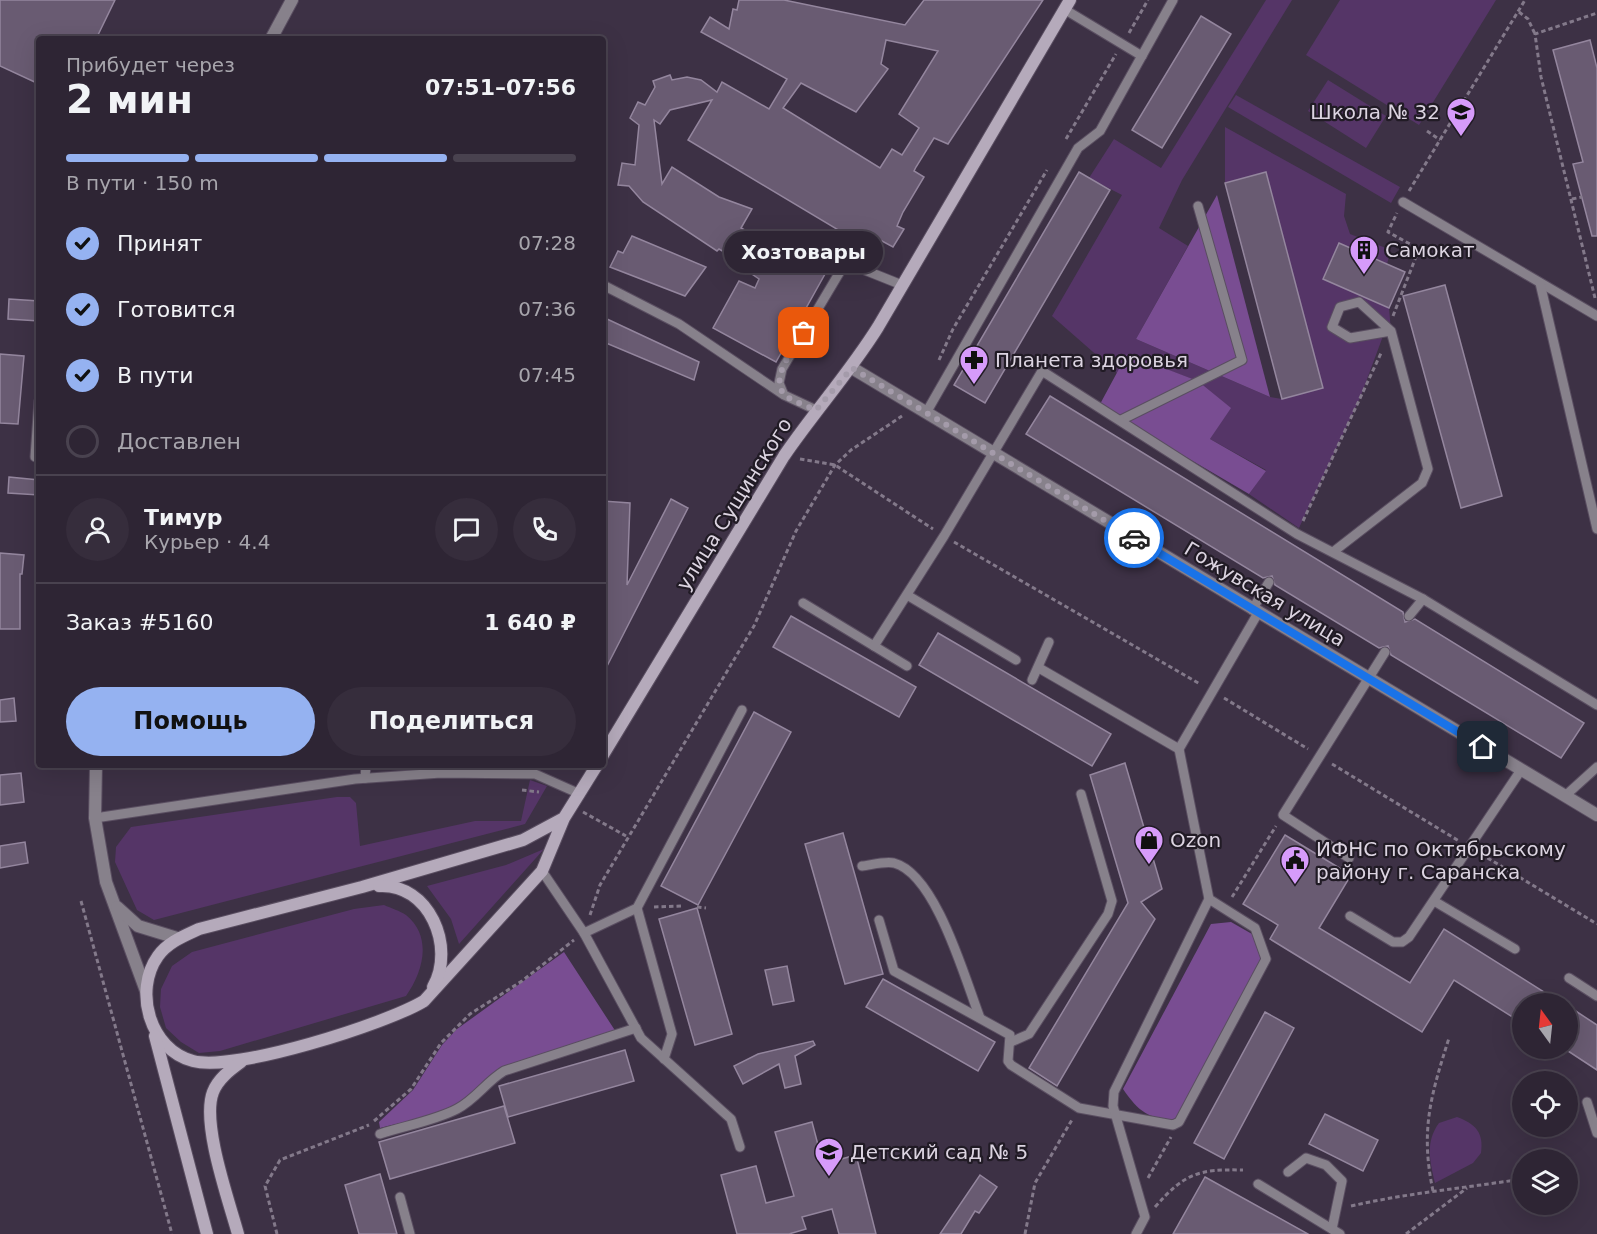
<!DOCTYPE html>
<html lang="ru">
<meta charset="utf-8">
<style>
:root{--surface:#2e2534;--page:#362d3c;--text:#f1f3f6;--muted:#a7a5ac;--line:#49424f;--accent:#95b2f1}
body{margin:0;font-family:"DejaVu Sans",sans-serif;background:var(--page);color:var(--text);height:100vh;display:flex;flex-direction:column;font-size:22px;white-space:nowrap}
*{box-sizing:border-box;margin:0}
p{font-size:20px;color:var(--muted)}
.icon{flex:none;width:33px;height:33px;fill:none;stroke:currentColor;stroke-width:2;stroke-linecap:round;stroke-linejoin:round}
.map{position:relative;flex:1;overflow:hidden}
.panel{position:absolute;left:36px;top:36px;width:570px;height:732px;display:flex;flex-direction:column;background:var(--surface);border-radius:6px;box-shadow:0 6px 24px #0002,0 0 0 2px var(--line)}
.panel>*{flex:none}
.needle{width:39px;rotate:345deg}
.controls{position:absolute;left:1512px;top:993px;display:grid;gap:12px}
.controls a{display:grid;place-items:center;width:66px;height:66px;border-radius:50%;background:var(--surface);box-shadow:0 6px 24px #0002,0 0 0 2px var(--line);font-size:30px}
.pin{position:absolute;display:grid;place-items:center;width:51px;height:51px;color:#fff;margin:-26px;border-radius:12px;box-shadow:0 3px 9px #0006}
.courier{position:absolute;display:grid;place-items:center;width:60px;height:60px;margin:-30px;border:4px solid #1a73e8;border-radius:50%;background:#fff;color:#222;box-shadow:0 2px 8px #0007}
.bubble{position:absolute;height:42px;border-radius:21px;background:var(--surface);box-shadow:0 6px 24px #0002,0 0 0 2px var(--line);font-size:20px;font-weight:700;line-height:42px;text-align:center}
.headline em{font-style:normal;font-weight:700}
.headline div{display:flex;flex-direction:column-reverse}
.headline{display:flex;align-items:center;justify-content:space-between;height:102px;padding:0 30px}
h1{font-size:39px;font-weight:700;line-height:45px}
.bar{display:grid;grid-template-columns:repeat(4,1fr);gap:9px 6px;align-content:center;height:72px;padding:0 30px}
.bar i{height:8px;border-radius:4px;background:var(--line)}
.bar .selected{background:var(--accent)}
.bar p{grid-column:span 4}
.line{display:flex;align-items:center;gap:15px;padding:0 30px;border-top:2px solid var(--line)}
.line div{flex:1}
.round{display:grid;place-items:center;flex:none;width:63px;height:63px;border-radius:32px;background:var(--page)}
ol{padding:0 30px;list-style:none}
li{display:flex;align-items:center;gap:18px;height:66px}
li p{margin-inline-start:auto}
li .icon{padding:6px;border-radius:50%;background:var(--accent);color:#111;stroke-width:4}
li:last-child{color:var(--muted)}
li i{width:33px;height:33px;border:3px solid var(--line);border-radius:50%}
.action{display:flex;gap:12px;margin-top:auto;padding:12px 30px}
.action a{flex:1;height:69px;border-radius:36px;background:var(--accent);color:#111;font-size:24px;font-weight:700;line-height:69px;text-align:center}
.action a+a{background:var(--page);color:var(--text)}
.map>svg:first-child{display:block}
.green{fill:#553567}
.forest{fill:#794d92}
.building{fill:#695b72;stroke:#94869e;stroke-width:1.5;fill-rule:evenodd}
.lines{fill:none;stroke-linecap:round;stroke-linejoin:round}
.lane-casing{stroke:#5a4e61;stroke-width:11}
.street-casing{stroke:#5a4e61;stroke-width:14}
.secondary-casing{stroke:#5a4e61;stroke-width:14}
.path{stroke:#83798a;stroke-width:3;stroke-dasharray:4.5 3;stroke-linecap:butt}
.lane{stroke:#87818b;stroke-width:9}
.street{stroke:#87818b;stroke-width:12}
.secondary{stroke:#b5aabb;stroke-width:12}
.done{stroke:#a49baa;stroke-width:6;stroke-dasharray:0 10.8}
.route{stroke:#1a73e8;stroke-width:8}
.labels{text-anchor:middle;dominant-baseline:central;stroke-width:4.5;stroke-linejoin:round;paint-order:stroke}
.poi-label{font-size:20px;fill:#dcd4e1;stroke:#211b25;text-anchor:start}
.street-label{font-size:20px;fill:#dcd4e1;stroke:#211b25}
</style>
<div class="map">
<svg width="1597" height="1234" viewBox="0 0 1597 1234">
<rect width="100%" height="100%" fill="#3d3145"/>
<g class="green">
<path d="M1266 0H1292L1182 180 1159 228 1188 246 1136 339 1270 397 1282 399 1323 388 1266 172 1225 183V127L1346 194 1344 216 1350 234 1391 250 1387 264 1339 243 1323 279 1389 308 1391 331 1359 302 1340 307 1333 327 1350 338 1383 336 1360 398 1299 528 1249 494 1266 470 1210 439 1230 408 1198 381 1127 355 1117 373 1052 316 1122 195 1089 178 1114 139 1161 168Z"/>
<path d="M1340 0H1496L1419 125 1306 55Z"/>
<path d="M1328 80 1386 116 1366 148 1308 111Z"/>
<path d="M1236 95 1400 187 1391 203 1228 107Z"/>
<path d="M530 780 547 786 525 824 154 920 137 910 115 862 116 847 131 827 337 797H350L356 803 360 846 475 821H521Z"/>
<path d="M544 849 459 944 451 919 427 886 506 865Z"/>
<path d="M384 905C391 908 400 911 406 915 433 937 423 972 406 996L220 1051 199 1053 181 1042 166 1028 160 1007 161 989 172 966 192 952 354 909Z"/>
<path d="M1457 1117C1476 1124 1484 1133 1481 1153L1473 1163 1435 1183C1430 1161 1425 1142 1439 1123Z"/>
</g>
<g class="forest">
<path d="M1217 195 1270 397 1136 339Z"/>
<path d="M1127 354 1198 381 1231 408 1210 439 1266 471 1249 494 1099 406Z"/>
<path d="M1231 922 1252 934 1261 959 1177 1120C1148 1119 1139 1112 1123 1089L1211 924Z"/>
<path d="M564 952 616 1032 501 1067C486 1077 485 1085 474 1094 450 1115 411 1120 380 1128L379 1122 413 1090 442 1045 457 1029Z"/>
</g>
<g class="building">
<path d="M0 0H115L96 39H39V84L0 66Z"/>
<path d="M739 0H784L905 25 924 0H1043L948 144 934 138 916 167 914 171 924 177 903 212 897 226 904 229 893 247 871 235 865 246 688 140 712 100 670 110 660 124 654 120 662 184 672 167 719 197 752 209 741 228 825 274 776 362 713 328 739 281 755 288 759 279 746 270 748 266 719 249 717 251 643 202 629 186 618 185 622 163 635 165 639 125 630 118 638 102 645 105 655 87 653 81 670 75 672 80 687 77 701 80 717 92 722 82 769 109 787 79 701 32 710 17 729 29 733 9 737 10ZM886 40 938 51 899 114 919 128 902 155 892 149 880 168 783 108 801 83 856 112 888 69 881 64Z"/>
<path d="M1201 16 1231 34 1162 148 1132 130Z"/>
<path d="M1590 40 1597 68V236H1592L1573 164 1583 162 1553 50Z"/>
<path d="M1079 172 1110 190 985 403 954 385Z"/>
<path d="M1266 172 1323 388 1282 399 1225 183Z"/>
<path d="M632 236 706 267 685 296 610 267 618 251 623 253Z"/>
<path d="M1339 243 1405 272 1389 308 1323 279Z"/>
<path d="M1445 285 1502 496 1461 508 1403 296Z"/>
<path d="M9 299 39 301V321L8 319Z"/>
<path d="M607 319 699 362 694 380 606 343Z"/>
<path d="M0 354 24 356 18 424 0 423Z"/>
<path d="M1050 396 1403 612 1405 622 1415 619 1584 723 1561 758 1391 655 1388 646 1379 648 1275 585 1272 576 1263 578 1026 434Z"/>
<path d="M9 477 39 480V495L8 493Z"/>
<path d="M671 499 688 508 603 674V501L630 503 627 585Z"/>
<path d="M0 553 24 555 22 574H20V629H0Z"/>
<path d="M791 616 916 687 899 717 773 647Z"/>
<path d="M938 633 1111 734 1092 766 919 665Z"/>
<path d="M14 698 16 721 0 722V700Z"/>
<path d="M754 712 791 732 698 905 661 886Z"/>
<path d="M1125 763 1162 889 1141 902 1155 919 1057 1086 1029 1068 1128 903 1090 775Z"/>
<path d="M21 773 24 802 0 805V775Z"/>
<path d="M843 833 883 974 845 984 805 844Z"/>
<path d="M1285 835 1351 875 1319 928 1410 983 1444 929 1563 1004H1522V1023L1454 980 1422 1032 1301 958 1270 939 1278 925 1243 904Z"/>
<path d="M25 842 28 863 0 868V846Z"/>
<path d="M697 908 732 1034 695 1045 659 919Z"/>
<path d="M787 966 794 1001 773 1005 765 970Z"/>
<path d="M883 979 995 1042 978 1071 866 1007Z"/>
<path d="M1568 1006 1597 1025V1070L1568 1051Z"/>
<path d="M1265 1012 1294 1028 1224 1159 1194 1143Z"/>
<path d="M813 1041 815 1045 795 1056 801 1084 785 1088 779 1064 743 1084 734 1066 758 1054Z"/>
<path d="M625 1050 634 1081 508 1117 499 1086Z"/>
<path d="M504 1106 515 1143 390 1179 379 1142Z"/>
<path d="M1325 1114 1378 1140 1363 1171 1309 1144Z"/>
<path d="M812 1122 823 1164 856 1155 876 1234H839L832 1209 802 1217 806 1229 789 1234H737L721 1175 756 1166 766 1203 794 1196 775 1132Z"/>
<path d="M380 1174 397 1234H359L345 1185Z"/>
<path d="M980 1175 997 1187 979 1213 975 1211 961 1234H940Z"/>
<path d="M1205 1177 1308 1234H1173Z"/>
</g>
<g class="lines">
<g class="lane-casing">
<g id="lane">
<path d="M1064 9 1142 56"/>
<path d="M1403 202 1597 316"/>
<path d="M1540 283 1597 529"/>
<path d="M603 285 679 324 784 395 816 410"/>
<path d="M783 393 779 383 782 369 841 270 857 267 902 285"/>
<path d="M39 401 35 457H39"/>
<path d="M926 413 1078 148 1100 131 1173 0"/>
<path d="M1121 420 1242 360 1198 206"/>
<path d="M1333 552 1422 483 1428 469 1391 331 1359 302 1340 307 1332 327 1350 338 1391 331"/>
<path d="M907 595 1016 660"/>
<path d="M803 603 907 666"/>
<path d="M1252 610 1269 582"/>
<path d="M1409 616 1423 599"/>
<path d="M874 646 944 536 1042 371 1297 534 1423 599 1597 705"/>
<path d="M1039 668 1179 749"/>
<path d="M1032 680 1049 642"/>
<path d="M365 778 366 765"/>
<path d="M1565 796 1597 767"/>
<path d="M95 818 355 779 441 773 535 774 580 794"/>
<path d="M1349 858 1283 815 1385 652"/>
<path d="M862 866C871 865 885 861 894 863 936 874 965 979 980 1018"/>
<path d="M542 871 584 933 641 1038 731 1119 740 1147"/>
<path d="M1434 901 1515 949"/>
<path d="M637 908 672 1034 664 1059"/>
<path d="M1350 916 1393 942H1402L1409 937 1521 770"/>
<path d="M879 920 894 971 1010 1035 1008 1061 1011 1065 1079 1108 1173 1125 1179 1122 1266 959 1255 928 1209 899"/>
<path d="M584 933 637 908 742 710"/>
<path d="M1569 978 1597 996"/>
<path d="M1011 1042 1029 1034 1108 914 1112 901 1081 794"/>
<path d="M1587 1102 1597 1133"/>
<path d="M380 1134C404 1126 434 1121 457 1109 476 1099 486 1082 504 1071L636 1028"/>
<path d="M1288 1172 1306 1158 1326 1165 1342 1181 1332 1229"/>
<path d="M1258 1184 1340 1234"/>
<path d="M400 1197 410 1234"/>
<path d="M1136 1234 1145 1217 1113 1106 1114 1092 1209 899 1179 749 1258 613"/>
</g>
</g>
<g class="street-casing">
<g id="street">
<path d="M271 39 292 0"/>
<path d="M852 368 1597 815"/>
<path d="M96 765 95 818 106 882 146 991"/>
<path d="M117 907 138 926 177 938"/>
</g>
</g>
<g class="secondary-casing">
<g id="secondary">
<path d="M603 755 784 456C814 412 850 372 878 327L1070 0"/>
<path d="M564 818 523 840 362 887 199 929C184 936 168 942 158 956 133 991 150 1050 193 1061 235 1072 386 1024 424 1001L542 871 564 818 597 765"/>
<path d="M379 886C429 883 456 947 433 987"/>
<path d="M155 1036 207 1234"/>
<path d="M238 1234C229 1201 201 1123 213 1092 218 1079 230 1070 241 1062"/>
</g>
</g>
<g class="path">
<path d="M1519 12 1528 19 1535 34"/>
<path d="M1129 33 1148 0"/>
<path d="M1427 131 1440 140"/>
<path d="M1066 139 1116 54"/>
<path d="M1409 191 1525 0"/>
<path d="M1572 199 1582 197"/>
<path d="M1595 298 1541 77 1535 34 1597 13"/>
<path d="M1393 316 1419 249 1388 232 1397 213"/>
<path d="M939 360 953 329 1047 170"/>
<path d="M800 459 835 465 933 529"/>
<path d="M1303 521 1382 351"/>
<path d="M954 542 1200 684"/>
<path d="M1224 698 1308 749"/>
<path d="M1332 764 1459 841"/>
<path d="M522 790 539 792"/>
<path d="M583 812 626 836"/>
<path d="M1481 854 1597 924"/>
<path d="M1232 897 1276 826"/>
<path d="M81 901 172 1234"/>
<path d="M654 907 682 906"/>
<path d="M697 907 706 908"/>
<path d="M590 915 600 885 754 626 796 531 835 465 851 450 902 416"/>
<path d="M374 1121 411 1089 441 1043 470 1014 522 981 574 940"/>
<path d="M1148 1178 1171 1137"/>
<path d="M1433 1191C1420 1130 1431 1095 1449 1038"/>
<path d="M1351 1206C1408 1193 1465 1188 1522 1179"/>
<path d="M1155 1207C1185 1173 1198 1169 1243 1170"/>
<path d="M277 1234 265 1186 280 1160 369 1125"/>
<path d="M1025 1234 1035 1183 1073 1118"/>
<path d="M1406 1234 1467 1188"/>
</g>
<use href="#lane" class="lane"/>
<use href="#street" class="street"/>
<use href="#secondary" class="secondary"/>
</g>
<g class="lines">
<path class="done" d="M804 333C795 347 767 380 786 396 794 402 807 406 816 410L852 368 1134 538"/>
<path class="route" d="M1134 538 1483 747"/>
</g>
<defs>
<g id="school-pin" transform="scale(1.5)"><path d="M0 17L-7.5 6A9.5 9.5 0 1 1 7.5 6Z" fill="#d69bfa" stroke="#211b25"/><path d="M0-5L7-2L0 1L-7-2ZM-4 1L0 2.5L4 1V4Q0 6-4 4Z" fill="#111"/></g>
<g id="building-pin" transform="scale(1.5)"><path d="M0 17L-7.5 6A9.5 9.5 0 1 1 7.5 6Z" fill="#d69bfa" stroke="#211b25"/><path d="M-4-6H4V6H1V3H-1V6H-4ZM-2.5-4.3h1.7v1.8h-1.7ZM.8-4.3h1.7v1.8H.8ZM-2.5-1h1.7V.8h-1.7ZM.8-1h1.7V.8H.8Z" fill="#111"/></g>
<g id="pharmacy-pin" transform="scale(1.5)"><path d="M0 17L-7.5 6A9.5 9.5 0 1 1 7.5 6Z" fill="#d69bfa" stroke="#211b25"/><path d="M-2-6h4v4h4v4h-4v4h-4v-4h-4v-4h4Z" fill="#111"/></g>
<g id="shop-pin" transform="scale(1.5)"><path d="M0 17L-7.5 6A9.5 9.5 0 1 1 7.5 6Z" fill="#d69bfa" stroke="#211b25"/><path d="M-5-2.5h2.3a2.7 3.5 0 0 1 5.4 0H5L5.5 6h-11ZM-1.5-2.5h3a1.5 2.3 0 0 0-3 0Z" fill="#111"/></g>
<g id="civic-pin" transform="scale(1.5)"><path d="M0 17L-7.5 6A9.5 9.5 0 1 1 7.5 6Z" fill="#d69bfa" stroke="#211b25"/><path d="M-.6-6.5H3V-4.5H.6V-3L4-1V1h2V6H-6V1h2V-1L-.6-3ZM-1.2 2.5V6h2.4V2.5Z" fill="#111"/></g>
</defs>
<g fill-rule="evenodd">
<use href="#school-pin" x="1461" y="112"/>
<use href="#building-pin" x="1364" y="250"/>
<use href="#pharmacy-pin" x="974" y="360"/>
<use href="#shop-pin" x="1149" y="840"/>
<use href="#civic-pin" x="1295" y="860"/>
<use href="#school-pin" x="829" y="1152"/>
</g>
<g class="labels">
<g class="poi-label">
<text x="1440" y="112" text-anchor="end">Школа № 32</text>
<text x="1385" y="250">Самокат</text>
<text x="995" y="360">Планета здоровья</text>
<text x="1170" y="840">Ozon</text>
<text x="1316" y="849">ИФНС по Октябрьскому<tspan x="1316" dy="23">району г. Саранска</tspan></text>
<text x="850" y="1152">Детский сад № 5</text>
</g>
<g class="street-label">
<text transform="translate(734 504) rotate(-58)">улица Сущинского</text>
<text transform="translate(1265 594) rotate(31)">Гожувская улица</text>
</g>
</g>
</svg>
<div class="controls">
<a><svg class="needle" viewBox="-14 -14 28 28"><path d="M0-13l5 13h-10z" fill="#e53935"/><path d="M0 13l5-13h-10z" fill="#a7a5ac"/></svg></a>
<a><svg class="icon" aria-label="locate" viewBox="0 0 24 24"><circle cx="12" cy="12" r="6"/><path d="M12 2v4M12 18v4M2 12h4M18 12h4"/></svg></a>
<a><svg class="icon" aria-label="layers" viewBox="0 0 24 24"><path d="M12 4l9 5-9 5-9-5zM3 14l9 5 9-5"/></svg></a>
</div>
<div class="pin" style="left:804px;top:333px;background:#ea580c"><svg class="icon" aria-label="bag" viewBox="0 0 24 24"><path d="M5 8h14l-1 12H6zM9 8a3 3 0 0 1 6 0"/></svg></div>
<div class="pin" style="left:1483px;top:747px;background:#1f2937"><svg class="icon" aria-label="home" viewBox="0 0 24 24"><path d="M3 11l9-7 9 7M6 9v11h12V9"/></svg></div>
<div class="courier" style="left:1134px;top:538px"><svg class="icon" aria-label="car" viewBox="0 0 24 24"><path d="M5 17H2v-5l4-1 3-4h7l3 4 3 1v5h-3M9 17h6M6 11h13"/><circle cx="7" cy="17" r="2"/><circle cx="17" cy="17" r="2"/></svg></div>
<div class="bubble" style="left:724px;top:231px;width:159px">Хозтовары</div>
<section class="panel">
<div class="headline"><div><h1>2 мин</h1><p>Прибудет через</p></div><em>07:51–07:56</em></div>
<div class="bar"><i class="selected"></i><i class="selected"></i><i class="selected"></i><i></i><p>В пути · 150 m</p></div>
<ol>
<li><svg class="icon" aria-label="check" viewBox="0 0 24 24"><path d="M5 12l5 5 9-10"/></svg>Принят<p>07:28</p></li>
<li><svg class="icon" aria-label="check" viewBox="0 0 24 24"><path d="M5 12l5 5 9-10"/></svg>Готовится<p>07:36</p></li>
<li><svg class="icon" aria-label="check" viewBox="0 0 24 24"><path d="M5 12l5 5 9-10"/></svg>В пути<p>07:45</p></li>
<li><i></i>Доставлен</li>
</ol>
<div class="line" style="height:108px"><a class="round"><svg class="icon" aria-label="person" viewBox="0 0 24 24"><circle cx="12" cy="8" r="4"/><path d="M4 21q1-7 8-7t8 7"/></svg></a><div><b>Тимур</b><p>Курьер · 4.4</p></div><a class="round"><svg class="icon" aria-label="chat" viewBox="0 0 24 24"><path d="M4 5h16v11H9l-5 4z"/></svg></a><a class="round"><svg class="icon" aria-label="phone" viewBox="0 0 24 24"><path d="M5 4h4l2 5-3 2q2 4 5 5l2-3 5 2v4C11 20 4 13 5 4z"/></svg></a></div>
<div class="line" style="height:78px"><div>Заказ #5160</div><b>1 640 ₽</b></div>
<div class="action"><a>Помощь</a><a>Поделиться</a></div>
</section>
</div>
